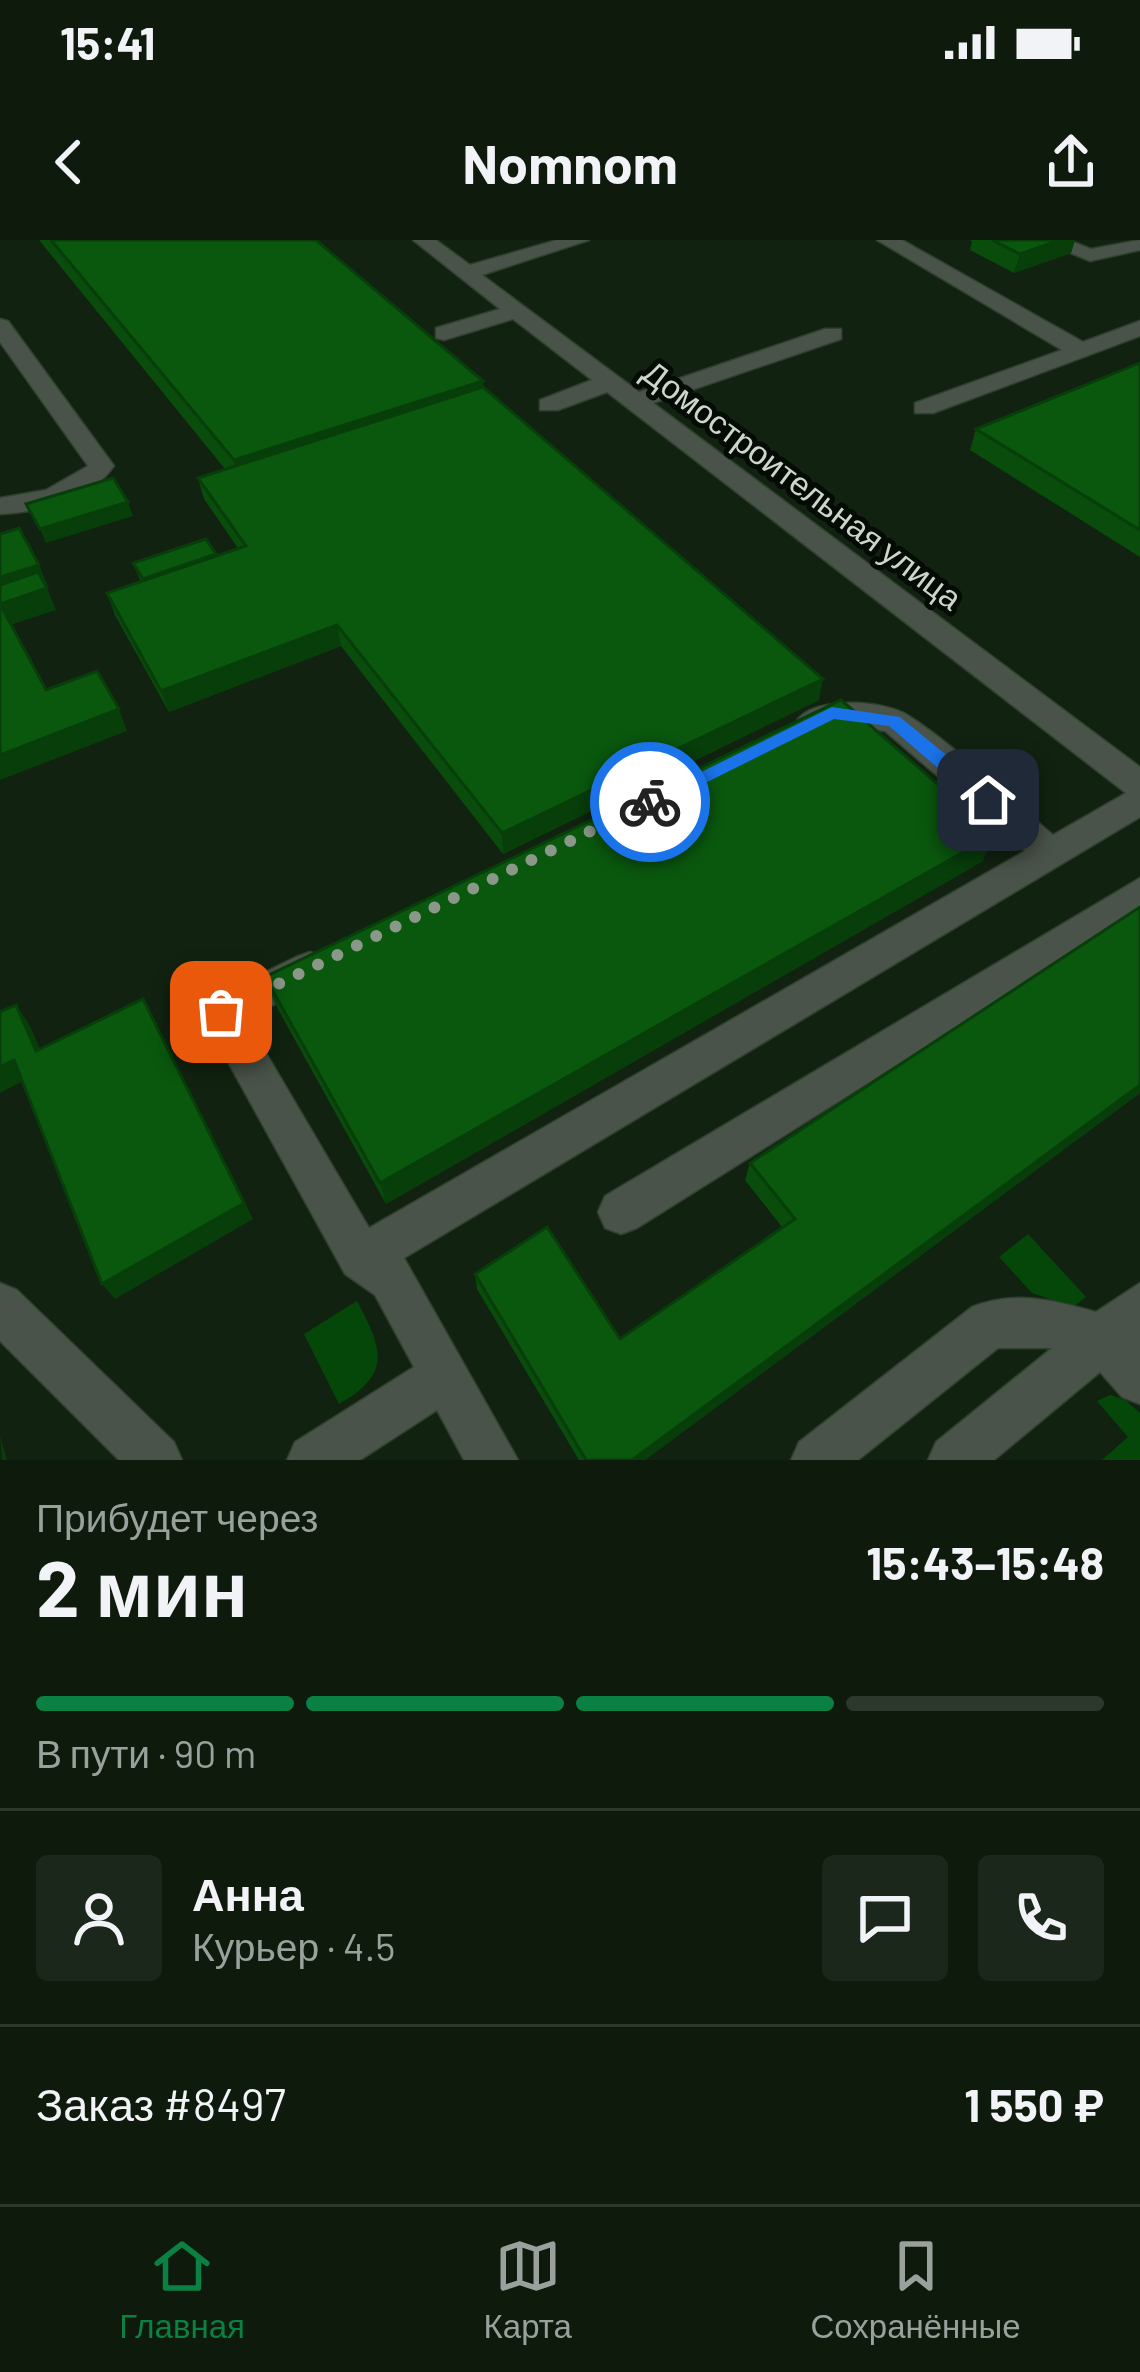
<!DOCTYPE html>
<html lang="ru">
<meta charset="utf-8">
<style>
:root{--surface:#0d1a0c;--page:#1b271a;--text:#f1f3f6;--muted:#9aa19d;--line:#2d382d;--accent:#0b8043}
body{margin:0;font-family:Barlow,sans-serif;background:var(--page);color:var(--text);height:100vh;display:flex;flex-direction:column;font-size:45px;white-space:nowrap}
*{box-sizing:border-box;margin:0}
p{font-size:39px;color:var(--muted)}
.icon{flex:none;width:66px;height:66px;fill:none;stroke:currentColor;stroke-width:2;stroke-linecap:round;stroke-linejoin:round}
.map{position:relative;height:1220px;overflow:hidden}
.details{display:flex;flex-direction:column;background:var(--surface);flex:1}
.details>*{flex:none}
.pin{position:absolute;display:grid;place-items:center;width:102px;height:102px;color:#fff;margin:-51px;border-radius:24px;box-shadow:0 6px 18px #0006}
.courier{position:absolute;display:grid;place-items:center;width:120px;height:120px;margin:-60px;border:9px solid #1a73e8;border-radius:50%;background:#fff;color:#222;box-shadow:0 3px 15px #0007}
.overview em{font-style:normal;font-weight:700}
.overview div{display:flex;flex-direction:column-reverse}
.overview{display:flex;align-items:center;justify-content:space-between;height:204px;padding:0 36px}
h1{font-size:78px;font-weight:700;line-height:90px}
.bar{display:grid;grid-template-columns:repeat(4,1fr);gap:18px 12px;align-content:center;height:144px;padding:0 36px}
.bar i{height:15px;border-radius:9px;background:var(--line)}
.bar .on{background:var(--accent)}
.bar p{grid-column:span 4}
.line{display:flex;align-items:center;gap:30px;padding:0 36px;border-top:3px solid var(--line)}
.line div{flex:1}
.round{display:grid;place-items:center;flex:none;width:126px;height:126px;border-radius:12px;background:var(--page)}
.status{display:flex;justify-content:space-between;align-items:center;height:84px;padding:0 60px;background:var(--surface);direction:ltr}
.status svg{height:33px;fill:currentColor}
header{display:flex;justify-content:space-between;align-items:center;height:156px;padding:0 36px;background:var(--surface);font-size:54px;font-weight:700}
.tab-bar{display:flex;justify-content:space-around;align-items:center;height:168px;border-top:3px solid var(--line);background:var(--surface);font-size:33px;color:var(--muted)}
.tab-bar a{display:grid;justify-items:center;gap:6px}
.tab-bar .on{color:var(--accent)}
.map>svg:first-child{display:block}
.green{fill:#054709}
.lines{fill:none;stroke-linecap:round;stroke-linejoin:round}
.minor-casing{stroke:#2f402e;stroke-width:3}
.minor{fill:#4a5349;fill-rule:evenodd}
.wall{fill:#094c0c}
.shaded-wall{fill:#073e0a}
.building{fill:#0a580e;stroke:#073e0a;stroke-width:3}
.route{fill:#1a73e8}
.done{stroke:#8a9889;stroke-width:12;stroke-dasharray:0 21.6}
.labels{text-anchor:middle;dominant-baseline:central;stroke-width:10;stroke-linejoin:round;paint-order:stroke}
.far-street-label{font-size:33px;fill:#cbd7ca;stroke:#040a04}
</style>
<div class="status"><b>15:41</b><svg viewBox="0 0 49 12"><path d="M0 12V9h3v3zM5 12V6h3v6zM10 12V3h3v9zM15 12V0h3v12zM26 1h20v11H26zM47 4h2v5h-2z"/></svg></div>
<header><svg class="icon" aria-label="back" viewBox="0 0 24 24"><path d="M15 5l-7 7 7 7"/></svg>Nomnom<svg class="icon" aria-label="share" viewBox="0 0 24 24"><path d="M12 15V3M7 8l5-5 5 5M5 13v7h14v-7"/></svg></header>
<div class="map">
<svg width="1140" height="1220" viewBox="0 0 1140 1220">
<rect width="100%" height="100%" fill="#112310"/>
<g class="green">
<path d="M1028 994 1086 1057 1073 1067 1032 1053 999 1017Z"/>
<path d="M357 1061C382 1109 393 1133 339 1164L304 1094Z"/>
<path d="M1110 1155 1125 1160 1140 1173V1220H1102L1128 1197 1097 1161Z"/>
</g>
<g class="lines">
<g class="minor-casing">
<g id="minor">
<path d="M413 0H436L470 25 557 0H589L482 35 639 152 825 89H841V99L653 163 1140 527V577L404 1018 518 1220H464L437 1170 360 1220H287L295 1202 414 1127 375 1055 345 1034 207 784 201 772 207 760 296 717 310 712 324 717 330 728 324 739 246 779 369 988 1025 611 885 491 835 485 812 493 800 490 796 482C812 455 885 460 909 476 960 509 1006 556 1053 595L1126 553 607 152 558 170H540V160L592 140 513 79 444 100 436 98V88L500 69Z"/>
<path d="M877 0H902L1083 102 1140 81V96L933 173H915V163L1062 110Z"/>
<path d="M1039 0H1068L1091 9 1140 0V10L1090 21Z"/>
<path d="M0 79 8 81 114 226C89 261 41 272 0 274V258L46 250 88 226 0 102Z"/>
<path d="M1140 638V672L637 988 621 994 605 988 598 972 605 956Z"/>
<path d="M0 1043 17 1050 174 1202 182 1220H119L0 1101Z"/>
<path d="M1140 1043V1164L1122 1157 1100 1132 994 1220H928L936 1202 1052 1108H998L858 1220H791L799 1202 972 1067C1014 1050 1054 1060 1096 1072Z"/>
</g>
</g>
<use href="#minor" class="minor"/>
</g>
<g class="wall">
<path d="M39 0H316L483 141V147L819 460 503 614 341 406 169 472 115 375 107 353 141 342 133 323 216 316 238 308 204 259 198 238 225 229Z"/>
<path d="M969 0H1075L1071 13 1014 33 970 10 972 1Z"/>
<path d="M1140 123V317L970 210 976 189Z"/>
<path d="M983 621 386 964 274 762 265 737Z"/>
<path d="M1140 853 645 1220H579L477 1049 475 1034 620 1099 782 987 745 940 750 923Z"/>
</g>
<g class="shaded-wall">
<path d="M1060 0H1075L1071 13 1014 33 1020 14Z"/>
<path d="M483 141 484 168 240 247 234 220Z"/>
<path d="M128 262 133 276 46 303 40 289Z"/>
<path d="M39 325 48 346 0 362V337Z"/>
<path d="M47 348 56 370 10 385 0 364Z"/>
<path d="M337 385 341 406 169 472 161 451Z"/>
<path d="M823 439 819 460 503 614 502 593Z"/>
<path d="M119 469 127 491 0 540V515Z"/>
<path d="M995 594 983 621 386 964 380 943Z"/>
<path d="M143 759 253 979 115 1059 102 1044Z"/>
<path d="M16 765 29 784 49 829 36 811Z"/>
<path d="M14 820 27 839 0 853V827Z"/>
<path d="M1140 845V853L645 1220H632Z"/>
<path d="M0 1196 7 1220H2Z"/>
</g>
<g class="building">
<path d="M51 0H316L483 141 234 220Z"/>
<path d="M992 0H1060L1020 14Z"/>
<path d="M1140 123V290L976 189Z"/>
<path d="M483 147 823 439 502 593 337 385 161 451 107 353 246 306 198 238Z"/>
<path d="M113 238 128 262 40 289 26 264Z"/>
<path d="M19 288 39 325 0 337V294Z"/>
<path d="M206 299 216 314 143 339 133 323Z"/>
<path d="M38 332 47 348 0 364 46 450 97 431 119 469 0 515V345Z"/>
<path d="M841 460 995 594 380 943 265 737Z"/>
<path d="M1140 667V845L632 1220H586L475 1034 547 987 620 1099 795 979 750 923Z"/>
<path d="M143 759 244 963 102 1044 14 820 0 827V772L16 765 36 811Z"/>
</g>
<path class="route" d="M832 467 900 477 995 555V565H981L889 486 834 479 657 567 650 569 641 562Z"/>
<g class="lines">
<path class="done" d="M221 772 650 562"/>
</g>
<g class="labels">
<g class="far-street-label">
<text transform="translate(803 244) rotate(37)">Домостроительная улица</text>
</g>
</g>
</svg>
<div class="pin" style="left:221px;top:772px;background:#ea580c"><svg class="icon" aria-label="bag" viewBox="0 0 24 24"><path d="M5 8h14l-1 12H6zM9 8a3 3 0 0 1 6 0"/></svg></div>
<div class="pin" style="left:988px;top:560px;background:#1f2937"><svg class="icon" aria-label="home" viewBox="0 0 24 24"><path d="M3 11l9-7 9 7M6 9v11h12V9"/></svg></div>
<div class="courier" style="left:650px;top:562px"><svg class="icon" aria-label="bike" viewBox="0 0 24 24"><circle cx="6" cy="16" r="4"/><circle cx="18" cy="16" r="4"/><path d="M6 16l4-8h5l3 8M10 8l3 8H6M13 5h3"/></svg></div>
</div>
<section class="details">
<div class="overview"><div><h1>2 мин</h1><p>Прибудет через</p></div><em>15:43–15:48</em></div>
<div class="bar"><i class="on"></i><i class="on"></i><i class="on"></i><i></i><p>В пути · 90 m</p></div>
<div class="line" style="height:216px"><a class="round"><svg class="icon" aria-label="person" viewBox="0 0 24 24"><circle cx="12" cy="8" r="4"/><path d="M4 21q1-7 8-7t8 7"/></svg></a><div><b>Анна</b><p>Курьер · 4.5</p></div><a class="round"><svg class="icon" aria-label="chat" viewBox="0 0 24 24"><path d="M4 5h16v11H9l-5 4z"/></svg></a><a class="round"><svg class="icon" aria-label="phone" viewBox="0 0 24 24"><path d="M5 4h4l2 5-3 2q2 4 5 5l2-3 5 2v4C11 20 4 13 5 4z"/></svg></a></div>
<div class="line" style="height:156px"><div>Заказ #8497</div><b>1 550 ₽</b></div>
</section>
<nav class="tab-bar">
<a class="on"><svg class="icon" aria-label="home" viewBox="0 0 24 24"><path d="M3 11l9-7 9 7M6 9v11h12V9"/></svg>Главная</a>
<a><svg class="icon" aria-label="map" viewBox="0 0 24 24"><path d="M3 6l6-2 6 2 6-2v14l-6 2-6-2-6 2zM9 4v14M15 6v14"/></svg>Карта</a>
<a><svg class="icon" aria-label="saved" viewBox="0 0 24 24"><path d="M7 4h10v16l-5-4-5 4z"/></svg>Сохранённые</a>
</nav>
